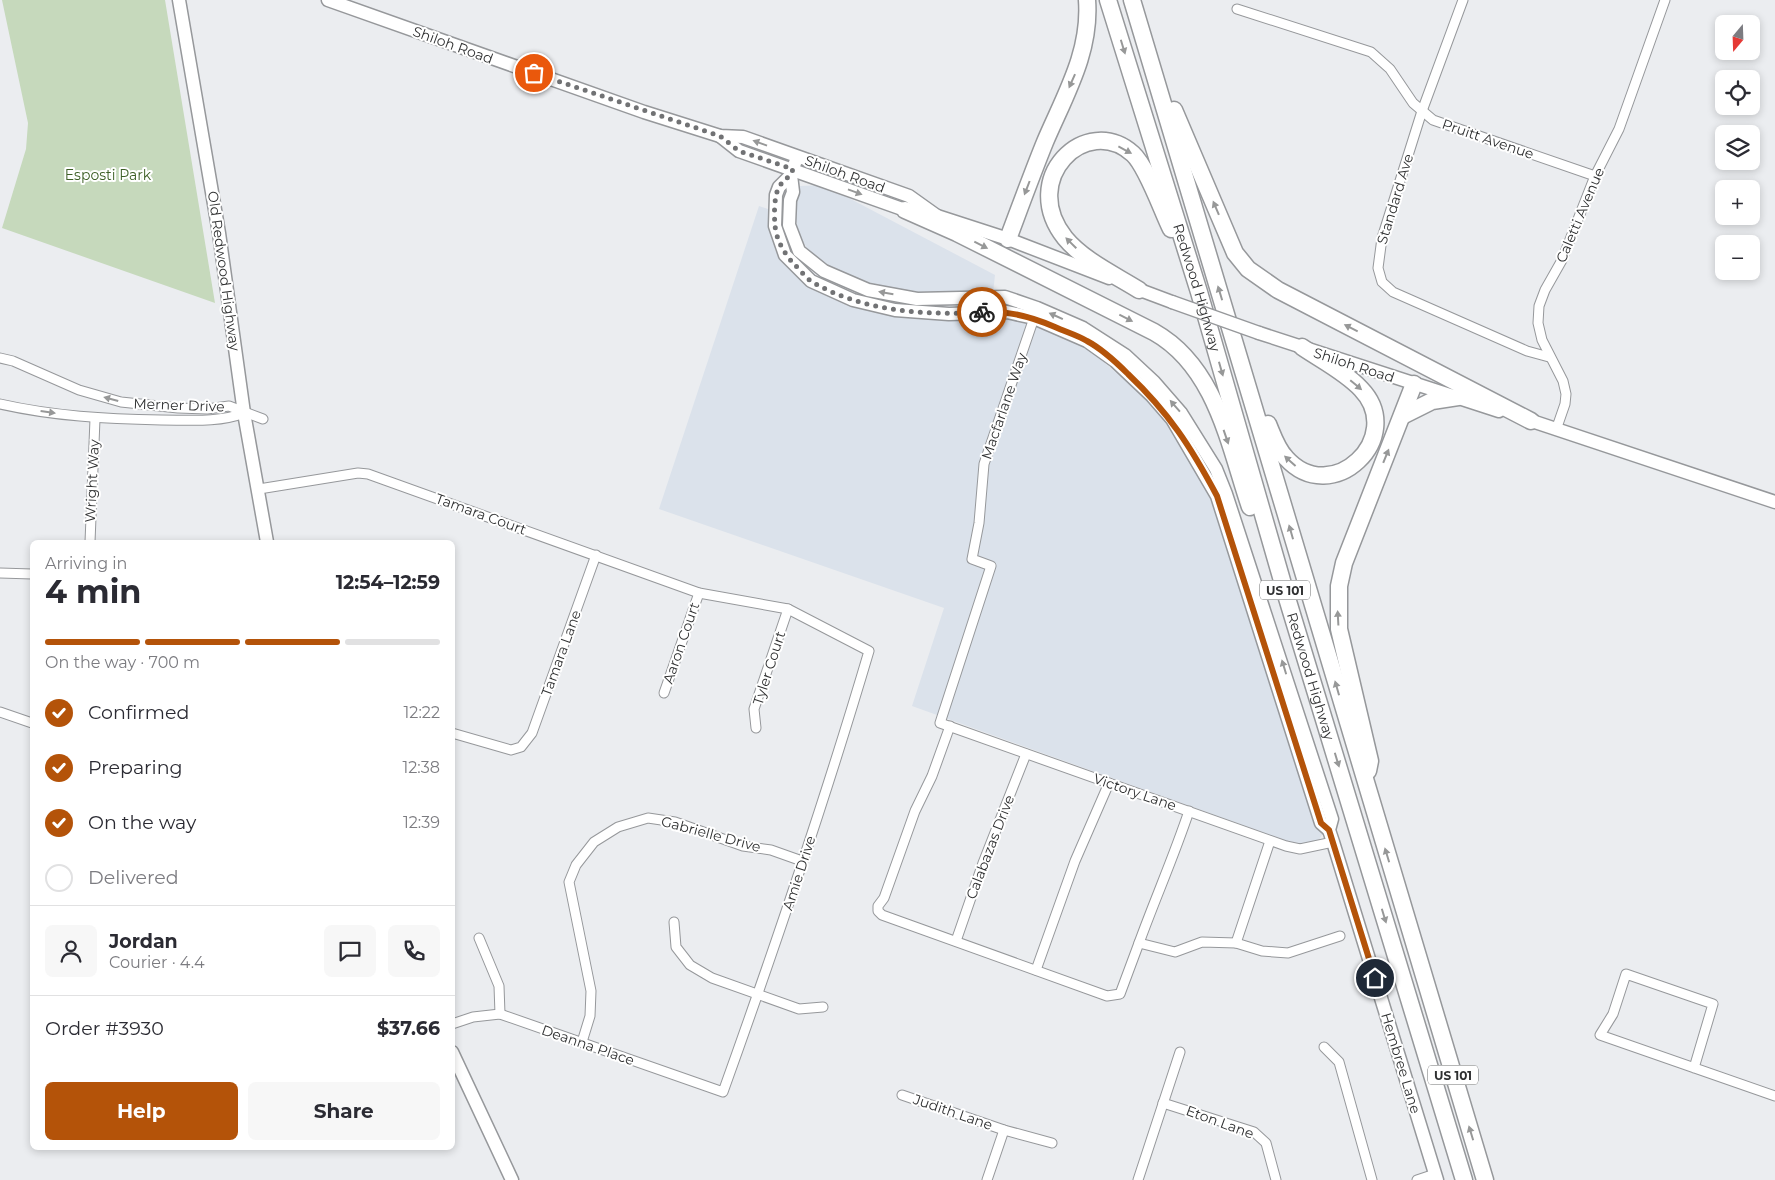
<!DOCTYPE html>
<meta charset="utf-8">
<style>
:root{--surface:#fff;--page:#f7f7f7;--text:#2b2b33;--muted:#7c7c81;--line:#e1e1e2;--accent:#b45309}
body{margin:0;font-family:Montserrat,sans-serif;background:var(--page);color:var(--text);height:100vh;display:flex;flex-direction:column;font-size:19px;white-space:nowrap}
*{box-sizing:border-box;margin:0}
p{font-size:16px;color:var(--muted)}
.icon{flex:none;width:28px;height:28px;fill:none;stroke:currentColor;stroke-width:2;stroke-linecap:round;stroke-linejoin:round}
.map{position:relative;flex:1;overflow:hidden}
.details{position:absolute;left:30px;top:540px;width:425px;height:610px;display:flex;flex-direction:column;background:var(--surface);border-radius:8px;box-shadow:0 2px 8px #0003}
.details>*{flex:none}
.needle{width:32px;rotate:199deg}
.buttons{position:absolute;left:1715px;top:15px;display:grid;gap:10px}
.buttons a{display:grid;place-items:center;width:45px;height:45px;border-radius:8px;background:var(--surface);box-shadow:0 2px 8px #0003;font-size:25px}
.pin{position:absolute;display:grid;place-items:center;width:42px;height:42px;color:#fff;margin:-21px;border:2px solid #fff;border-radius:50%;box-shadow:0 1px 5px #0007}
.courier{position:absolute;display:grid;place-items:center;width:50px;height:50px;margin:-25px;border:4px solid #b45309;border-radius:50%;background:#fff;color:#222;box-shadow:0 1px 6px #0007}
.headline em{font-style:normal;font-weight:700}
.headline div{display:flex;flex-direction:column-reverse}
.headline{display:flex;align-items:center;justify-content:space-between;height:85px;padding:0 15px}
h1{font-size:32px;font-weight:700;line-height:38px}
.bar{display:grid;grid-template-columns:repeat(4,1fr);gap:8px 5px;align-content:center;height:60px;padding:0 15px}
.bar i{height:6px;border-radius:4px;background:var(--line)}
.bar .selected{background:var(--accent)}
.bar p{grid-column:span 4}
.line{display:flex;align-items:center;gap:12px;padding:0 15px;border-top:1px solid var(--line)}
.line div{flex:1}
.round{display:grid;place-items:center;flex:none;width:52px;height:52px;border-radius:8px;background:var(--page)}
ol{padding:0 15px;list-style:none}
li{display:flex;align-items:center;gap:15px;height:55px}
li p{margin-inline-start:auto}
li .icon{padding:5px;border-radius:50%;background:var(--accent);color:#fff;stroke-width:4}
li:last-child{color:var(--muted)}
li i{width:28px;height:28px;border:2px solid var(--line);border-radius:50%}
.primary-button{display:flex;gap:10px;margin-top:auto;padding:10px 15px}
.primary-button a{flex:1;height:58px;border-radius:8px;background:var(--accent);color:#fff;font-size:20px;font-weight:700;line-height:58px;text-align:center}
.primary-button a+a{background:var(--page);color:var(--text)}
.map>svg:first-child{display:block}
.built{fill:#dbe2eb}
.green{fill:#c6d9bc}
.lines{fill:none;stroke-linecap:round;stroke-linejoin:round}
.street-casing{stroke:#96989b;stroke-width:11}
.secondary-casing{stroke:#96989b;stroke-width:15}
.highway-casing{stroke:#96989b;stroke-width:19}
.street{stroke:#fff;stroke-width:9}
.secondary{stroke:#fff;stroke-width:12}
.highway{stroke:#fff;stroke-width:16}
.secondary-bridge-casing{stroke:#96989b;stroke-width:15;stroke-linecap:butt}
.secondary-bridge{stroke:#fff;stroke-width:12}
.oneway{fill:#979898}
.done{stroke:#717274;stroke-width:5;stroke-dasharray:0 9}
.route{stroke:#b45309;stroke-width:6}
.labels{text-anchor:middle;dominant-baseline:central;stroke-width:4;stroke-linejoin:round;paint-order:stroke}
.shield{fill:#fff;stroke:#6d6e6f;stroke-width:1}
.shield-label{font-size:12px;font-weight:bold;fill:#2f3031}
.street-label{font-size:14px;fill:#2f3031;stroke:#fff}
.park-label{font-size:14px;fill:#3c5e25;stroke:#fff}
</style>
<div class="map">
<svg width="1775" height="1180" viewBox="0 0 1775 1180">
<rect width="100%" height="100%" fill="#ebedf0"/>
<g class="built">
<path d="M824 185 995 275 993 293 937 296 884 290 845 277 814 259 798 234 795 211 800 186Z"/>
<path d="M759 206 771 210 775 250 805 283 873 310 1008 317 1049 330 1084 345 1159 410 1181 439 1218 504 1323 833 1318 842 1295 844 912 706 944 608 659 509Z"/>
</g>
<path class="green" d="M2 0H165L215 303 2 228 26 149 28 123Z"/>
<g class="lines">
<g class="street-casing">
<g id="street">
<path d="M1463 0 1422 111 1382 238 1378 268 1382 282 1393 292 1527 351 1549 357"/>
<path d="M1237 9 1371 52 1390 69 1413 103 1433 120 1595 176"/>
<path d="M1035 315 984 464 979 523 972 559 991 566 940 723 1286 846 1300 849 1333 842"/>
<path d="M0 358 13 361 79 390 121 402 178 408 207 409 229 406 263 419"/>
<path d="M0 404C53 416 106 419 161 420 189 420 218 423 244 413"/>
<path d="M1556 430 1565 404 1566 394 1563 381 1542 340 1538 323 1539 306 1545 290 1562 260 1595 176 1619 129 1665 0"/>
<path d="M259 489 358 473 368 474 699 593 788 609 869 651C825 800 775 947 723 1092L500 1014 473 1017 452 1024"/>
<path d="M90 542 95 419"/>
<path d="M0 573 32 574"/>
<path d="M664 693 699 593"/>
<path d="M0 712 32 723"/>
<path d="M950 726 932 776 915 811 884 898 878 906V911L882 915 1107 996 1120 994 1139 943 1175 952 1202 942 1236 943 1262 951 1288 953 1340 936"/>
<path d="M756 728 754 709 788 609"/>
<path d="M452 733 511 750 521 747 532 733 596 555"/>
<path d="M674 922 676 947 690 965 712 978 799 1009 823 1007"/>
<path d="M479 938 499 986 500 1014"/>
<path d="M956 941 983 863 1026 754"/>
<path d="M1139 943C1155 899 1174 856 1189 811"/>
<path d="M1236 943 1270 841"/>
<path d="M1036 970 1075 861 1109 783"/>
<path d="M582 1042 590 1016 591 991 569 882 576 865 594 842 618 827 648 818 675 822 743 846 771 850 802 861"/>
<path d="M1324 1047 1339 1062 1372 1180"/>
<path d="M1694 1068 1713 1004 1626 974 1613 1014 1600 1035 1775 1096"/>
<path d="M902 1095 1004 1130 1052 1143"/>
<path d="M1163 1103 1254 1132 1266 1143 1276 1180"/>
<path d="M987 1180 1004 1130"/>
<path d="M1138 1180 1180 1052"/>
<path d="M1417 1180 1435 1174"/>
</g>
</g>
<g class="secondary-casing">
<g id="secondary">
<path d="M179 0 219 233 244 413 267 542"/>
<path d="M328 0 644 112 720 136 743 137 909 196 937 216"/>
<path d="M720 136 739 151 905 210 937 216 1008 239 1109 278"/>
<path d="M797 157 791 175 793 192 790 200 789 225 799 251 824 271 868 290 917 299 1005 297 1037 308 1083 328 1125 355 1154 382 1181 413 1216 469 1226 494 1332 819 1329 830 1333 842 1437 1180"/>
<path d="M791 175 779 187 776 195 775 226 785 255 811 281 853 300 895 310 949 314 1007 312 1034 318 1087 341 1115 361 1152 396 1172 419 1217 496 1321 823 1329 830"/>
<path d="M1132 287 1172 302"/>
<path d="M1259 333 1499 411"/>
<path d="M1523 418 1775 502"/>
<path d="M452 1052 512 1180"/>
</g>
</g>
<g class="highway-casing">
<g id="highway">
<path id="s1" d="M1108 0 1199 292 1287 598 1464 1180"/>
<path d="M1132 0 1485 1180"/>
<path d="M1174 110 1235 253 1248 269 1278 290 1531 421"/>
<path d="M905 210 957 233 1154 332C1216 367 1229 445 1250 507"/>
<path d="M1008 239C1020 207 1032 174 1045 142 1065 95 1091 52 1087 0"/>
<path d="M1139 290C1115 275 1083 260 1065 238 1018 179 1086 112 1133 154 1147 167 1162 211 1171 229"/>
<path d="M1402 416 1432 401 1458 397"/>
<path d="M1268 424C1273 436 1277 449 1286 458 1332 509 1407 437 1361 389 1345 372 1321 360 1302 347"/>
<path d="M1368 771 1370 761 1339 629V586L1344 563 1414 384"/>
</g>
</g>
<use href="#street" class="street"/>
<use href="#secondary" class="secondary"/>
<use href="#highway" class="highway"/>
<g class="secondary-bridge-casing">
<path id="secondary-bridge" d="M1172 302 1259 333"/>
</g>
<use href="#secondary-bridge" class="secondary-bridge"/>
</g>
<defs><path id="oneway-solid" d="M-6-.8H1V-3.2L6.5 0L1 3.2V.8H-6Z" transform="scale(1.25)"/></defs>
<g class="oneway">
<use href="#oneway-solid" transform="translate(1123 47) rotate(73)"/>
<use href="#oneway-solid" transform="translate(1072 81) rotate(114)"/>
<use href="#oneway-solid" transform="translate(760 143) rotate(-160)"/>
<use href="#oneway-solid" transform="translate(1125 150) rotate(28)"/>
<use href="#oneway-solid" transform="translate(1027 188) rotate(111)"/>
<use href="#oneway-solid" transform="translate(855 192) rotate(20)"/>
<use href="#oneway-solid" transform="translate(1216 208) rotate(-113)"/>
<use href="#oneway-solid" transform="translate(1071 243) rotate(-135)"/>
<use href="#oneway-solid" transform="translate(981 245) rotate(27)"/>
<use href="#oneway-solid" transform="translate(886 293) rotate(-170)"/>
<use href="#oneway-solid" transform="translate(1220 293) rotate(-107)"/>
<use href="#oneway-solid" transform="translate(1056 316) rotate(-156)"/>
<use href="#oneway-solid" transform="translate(1126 318) rotate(27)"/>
<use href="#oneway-solid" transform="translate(1351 328) rotate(-153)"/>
<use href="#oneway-solid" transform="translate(1221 369) rotate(74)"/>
<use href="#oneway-solid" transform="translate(1356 385) rotate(40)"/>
<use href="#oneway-solid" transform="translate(111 399) rotate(-165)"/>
<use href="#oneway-solid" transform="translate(1175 406) rotate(-131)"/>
<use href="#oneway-solid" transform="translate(48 412) rotate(8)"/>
<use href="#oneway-solid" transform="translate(1226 437) rotate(71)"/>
<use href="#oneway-solid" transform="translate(1386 456) rotate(-68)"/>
<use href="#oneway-solid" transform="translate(1290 461) rotate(-138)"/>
<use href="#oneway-solid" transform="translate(1291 532) rotate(-106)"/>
<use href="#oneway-solid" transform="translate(1338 618) rotate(-93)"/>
<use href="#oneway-solid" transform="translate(1284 667) rotate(-107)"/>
<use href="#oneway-solid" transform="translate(1337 688) rotate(-106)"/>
<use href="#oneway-solid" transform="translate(1337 760) rotate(73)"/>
<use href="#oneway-solid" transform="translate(1387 855) rotate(-107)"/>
<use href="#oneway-solid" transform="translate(1384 916) rotate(73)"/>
<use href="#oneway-solid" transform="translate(1471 1133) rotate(-107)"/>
</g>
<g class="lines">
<path class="done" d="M534 73 720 136 739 151 793 169C790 178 783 180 779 187 774 196 774 215 775 225 776 240 785 255 795 265 800 270 805 277 811 281 859 311 927 316 982 312"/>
<path class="route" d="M982 312C1008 310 1032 317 1055 327 1066 332 1077 335 1087 341 1102 349 1116 362 1128 374 1169 413 1191 447 1217 496L1321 823 1329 830 1375 978"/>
</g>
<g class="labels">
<g class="shield">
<rect x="1260" y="580.5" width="50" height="19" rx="4"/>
<rect x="1428" y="1065.5" width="50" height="19" rx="4"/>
</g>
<g class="shield-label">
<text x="1285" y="590">US 101</text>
<text x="1453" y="1075">US 101</text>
</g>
<g class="street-label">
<text transform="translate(453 45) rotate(20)">Shiloh Road</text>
<text transform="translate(1488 139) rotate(19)">Pruitt Avenue</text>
<text transform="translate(845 174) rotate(20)">Shiloh Road</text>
<text transform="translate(1395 199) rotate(-73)">Standard Ave</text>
<text transform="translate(1580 215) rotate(-67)">Caletti Avenue</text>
<text transform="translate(224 271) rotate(82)">Old Redwood Highway</text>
<text stroke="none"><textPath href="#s1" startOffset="301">Redwood Highway</textPath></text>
<text transform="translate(1354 365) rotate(18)">Shiloh Road</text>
<text transform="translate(179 405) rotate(2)">Merner Drive</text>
<text transform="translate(1004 406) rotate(-71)">Macfarlane Way</text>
<text transform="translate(92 481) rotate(-87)">Wright Way</text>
<text transform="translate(481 514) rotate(20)">Tamara Court</text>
<text transform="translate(681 643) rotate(-71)">Aaron Court</text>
<text transform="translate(561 653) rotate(-70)">Tamara Lane</text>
<text transform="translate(769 668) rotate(-72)">Tyler Court</text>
<text stroke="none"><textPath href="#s1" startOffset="706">Redwood Highway</textPath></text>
<text transform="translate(1135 792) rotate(19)">Victory Lane</text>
<text transform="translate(711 834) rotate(15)">Gabrielle Drive</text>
<text transform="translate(990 847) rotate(-69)">Calabazas Drive</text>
<text transform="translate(799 873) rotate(-72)">Amie Drive</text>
<text transform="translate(588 1045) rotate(19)">Deanna Place</text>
<text transform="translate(1401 1063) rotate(73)">Hembree Lane</text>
<text transform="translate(953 1112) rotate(19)">Judith Lane</text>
<text transform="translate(1220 1122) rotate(20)">Eton Lane</text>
</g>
<g class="park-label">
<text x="108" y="175">Esposti Park</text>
</g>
</g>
</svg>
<div class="buttons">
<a><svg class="needle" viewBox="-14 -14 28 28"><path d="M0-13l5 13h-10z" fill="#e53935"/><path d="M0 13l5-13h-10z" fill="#7c7c81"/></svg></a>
<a><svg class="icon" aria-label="locate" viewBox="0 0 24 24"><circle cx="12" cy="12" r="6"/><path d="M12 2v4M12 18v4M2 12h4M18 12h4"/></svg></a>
<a><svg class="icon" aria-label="layers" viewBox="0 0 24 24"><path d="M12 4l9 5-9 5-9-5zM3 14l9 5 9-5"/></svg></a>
<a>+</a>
<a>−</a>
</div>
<div class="pin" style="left:534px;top:73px;background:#ea580c"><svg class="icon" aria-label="bag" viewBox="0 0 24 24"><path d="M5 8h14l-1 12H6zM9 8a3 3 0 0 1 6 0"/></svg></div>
<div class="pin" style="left:1375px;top:978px;background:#1f2937"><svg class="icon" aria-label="home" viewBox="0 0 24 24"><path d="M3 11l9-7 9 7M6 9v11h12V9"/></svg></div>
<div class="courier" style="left:982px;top:312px"><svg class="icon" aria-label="bike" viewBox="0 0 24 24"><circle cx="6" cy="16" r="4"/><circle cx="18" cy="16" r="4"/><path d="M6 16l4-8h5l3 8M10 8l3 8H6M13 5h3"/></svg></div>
<section class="details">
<div class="headline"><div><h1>4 min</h1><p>Arriving in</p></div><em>12:54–12:59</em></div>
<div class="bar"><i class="selected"></i><i class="selected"></i><i class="selected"></i><i></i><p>On the way · 700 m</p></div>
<ol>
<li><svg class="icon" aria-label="check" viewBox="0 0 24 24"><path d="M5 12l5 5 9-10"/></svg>Confirmed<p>12:22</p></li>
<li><svg class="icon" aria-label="check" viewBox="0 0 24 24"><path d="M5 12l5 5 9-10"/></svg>Preparing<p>12:38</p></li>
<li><svg class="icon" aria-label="check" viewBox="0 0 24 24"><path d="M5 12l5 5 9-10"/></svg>On the way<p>12:39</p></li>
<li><i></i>Delivered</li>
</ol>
<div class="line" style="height:90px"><a class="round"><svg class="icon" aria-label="person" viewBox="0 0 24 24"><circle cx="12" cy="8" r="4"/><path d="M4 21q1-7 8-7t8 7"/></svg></a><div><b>Jordan</b><p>Courier · 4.4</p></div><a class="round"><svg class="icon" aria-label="chat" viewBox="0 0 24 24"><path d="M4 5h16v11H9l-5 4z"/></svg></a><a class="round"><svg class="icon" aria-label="phone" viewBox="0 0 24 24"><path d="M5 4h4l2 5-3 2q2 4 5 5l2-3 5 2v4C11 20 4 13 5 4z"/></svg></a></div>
<div class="line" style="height:65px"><div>Order #3930</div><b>$37.66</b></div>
<div class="primary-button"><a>Help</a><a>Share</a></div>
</section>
</div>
